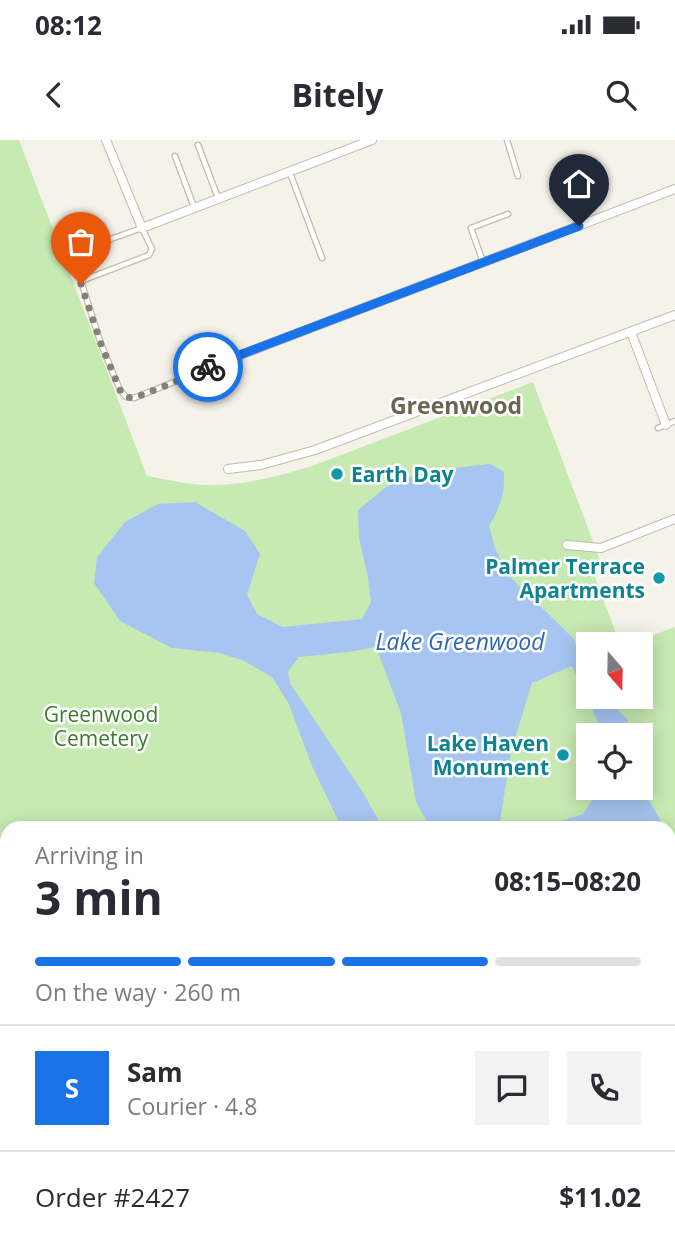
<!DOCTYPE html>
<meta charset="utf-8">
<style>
:root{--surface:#fff;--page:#f2f2f3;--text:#2b2b33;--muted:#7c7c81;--line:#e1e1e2;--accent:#1a73e8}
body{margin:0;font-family:"Open Sans",sans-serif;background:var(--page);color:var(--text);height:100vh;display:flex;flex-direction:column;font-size:26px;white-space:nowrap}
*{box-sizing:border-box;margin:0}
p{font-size:23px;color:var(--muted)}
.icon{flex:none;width:38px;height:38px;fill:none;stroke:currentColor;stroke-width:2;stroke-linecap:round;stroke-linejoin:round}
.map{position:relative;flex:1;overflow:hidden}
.details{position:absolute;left:0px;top:681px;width:676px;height:436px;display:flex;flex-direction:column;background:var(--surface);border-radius:21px 21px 0 0;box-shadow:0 4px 18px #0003}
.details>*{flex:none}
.needle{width:46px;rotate:160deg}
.buttons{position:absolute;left:576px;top:492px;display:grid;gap:14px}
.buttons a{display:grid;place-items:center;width:77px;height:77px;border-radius:0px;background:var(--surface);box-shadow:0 4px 18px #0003;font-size:35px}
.pin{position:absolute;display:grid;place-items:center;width:60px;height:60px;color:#fff;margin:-72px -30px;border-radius:50% 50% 50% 0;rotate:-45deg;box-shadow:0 0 7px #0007}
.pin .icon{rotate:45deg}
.courier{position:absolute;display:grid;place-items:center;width:70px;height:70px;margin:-35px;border:5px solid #1a73e8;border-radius:50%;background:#fff;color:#222;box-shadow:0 2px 9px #0007}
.headline em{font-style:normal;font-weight:700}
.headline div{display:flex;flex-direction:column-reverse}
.headline{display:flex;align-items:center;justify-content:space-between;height:119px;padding:0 35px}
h1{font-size:46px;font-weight:700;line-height:52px}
.bar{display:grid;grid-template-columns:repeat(4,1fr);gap:10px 7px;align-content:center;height:84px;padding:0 35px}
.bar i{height:9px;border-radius:5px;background:var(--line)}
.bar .selected{background:var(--accent)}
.bar p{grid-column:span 4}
.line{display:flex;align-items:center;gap:18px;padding:0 35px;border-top:2px solid var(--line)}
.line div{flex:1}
.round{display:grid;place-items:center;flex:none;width:74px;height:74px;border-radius:0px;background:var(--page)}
.status{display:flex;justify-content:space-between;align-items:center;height:49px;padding:0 35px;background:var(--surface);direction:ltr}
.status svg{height:19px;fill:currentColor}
header{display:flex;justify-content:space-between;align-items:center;height:91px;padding:0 35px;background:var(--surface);font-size:32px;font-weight:700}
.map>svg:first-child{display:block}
.green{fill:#c7e9b2;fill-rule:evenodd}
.water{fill:#a6c6f1}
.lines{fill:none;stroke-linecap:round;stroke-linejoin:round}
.service-casing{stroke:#c0bcab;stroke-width:7}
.minor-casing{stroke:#c0bcab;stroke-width:10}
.secondary-casing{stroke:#d5ce99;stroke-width:15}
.motorway-casing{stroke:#dfbc39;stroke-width:17}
.path{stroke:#c2bb9c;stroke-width:2;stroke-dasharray:3.5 3.5;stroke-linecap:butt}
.service{stroke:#fff;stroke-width:4.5}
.minor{stroke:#fff;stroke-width:8}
.secondary{stroke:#fffac9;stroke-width:12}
.motorway{stroke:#fee56a;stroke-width:14}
.done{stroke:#858175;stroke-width:7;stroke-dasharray:0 12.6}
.route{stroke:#1a73e8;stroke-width:9}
.culture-dot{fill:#0f9aa8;stroke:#fff;stroke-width:2.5}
.labels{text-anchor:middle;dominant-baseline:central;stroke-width:5;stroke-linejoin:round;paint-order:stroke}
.culture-label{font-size:21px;font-weight:bold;fill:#0d838f;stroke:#fff;text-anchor:end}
.park-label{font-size:21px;fill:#3b7b29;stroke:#fff}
.neighbourhood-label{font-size:23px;font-weight:bold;fill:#6b644e;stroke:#fff}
.water-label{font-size:23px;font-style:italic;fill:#2f67b6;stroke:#fff}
</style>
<div class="status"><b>08:12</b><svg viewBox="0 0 49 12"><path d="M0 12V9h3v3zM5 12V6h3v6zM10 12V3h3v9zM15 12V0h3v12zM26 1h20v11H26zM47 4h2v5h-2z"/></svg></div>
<header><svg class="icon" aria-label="back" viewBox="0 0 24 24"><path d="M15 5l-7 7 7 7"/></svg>Bitely<svg class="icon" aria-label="search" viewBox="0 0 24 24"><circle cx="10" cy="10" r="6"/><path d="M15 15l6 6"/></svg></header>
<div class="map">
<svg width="675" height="1116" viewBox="0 0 675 1116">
<rect width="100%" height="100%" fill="#f5f3e9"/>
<path class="green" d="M0 0H19L147 336C166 339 188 345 207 345 243 346 278 336 312 326L533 242 600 420 590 424 620 504H588V556H640V504H629L675 487V767L669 772 668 688H7V1110H99L82 1116H0ZM588 595H640V648H588Z"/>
<g class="water">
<path d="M490 324 504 332C505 355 500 367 489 386L495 408 508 435 573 498 588 536V556L605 557 628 580 625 595H604L572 526 532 543 511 611 499 688H431L416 662 401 573 376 507 348 512 299 517 288 531 290 543 362 651 383 688H346L338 680 312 626 289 564 272 537 244 521 220 513 172 508 120 481 94 443 97 417 125 382 158 364 195 362 245 391 260 414 247 455 257 474 283 487 362 479 371 462 368 438 359 397 358 370 386 347 425 331Z"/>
<path d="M600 648H635L650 662 665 688H539L583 674Z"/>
</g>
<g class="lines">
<g class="service-casing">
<g id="service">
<path d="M507 0 518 36"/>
<path d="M198 5 218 58"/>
<path d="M175 16 194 67"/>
<path d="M290 33 322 118"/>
<path d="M91 106 142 88 152 109 149 115 81 141 101 204 120 250 126 257 134 258 189 236 201 230"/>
<path d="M483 122 471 88 508 74"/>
<path d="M658 288 675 281"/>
</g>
</g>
<g class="minor-casing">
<g id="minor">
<path d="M106 0 142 88 372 0"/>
<path d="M631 192 666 285"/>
<path d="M201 230 675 49"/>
<path d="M228 329 261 325 315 310 675 175"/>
<path d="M567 405 601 408 675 379"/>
</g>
</g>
<g class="secondary-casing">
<g id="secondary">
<path d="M668 792 675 787"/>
<path d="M668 1048 675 1045"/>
<path d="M128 1116 145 1110"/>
<path d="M488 1116 505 1110"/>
</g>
</g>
<g class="motorway-casing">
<g id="motorway">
<path d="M668 814 675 809"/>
<path d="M668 853 675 849"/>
<path d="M668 906 675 901"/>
<path d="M668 1021 675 1020"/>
<path d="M248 1116 261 1110"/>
<path d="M340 1116 359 1110"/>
</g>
</g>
<g class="path">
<path d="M668 776 675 771"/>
<path d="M90 1116 108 1110"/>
</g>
<use href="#service" class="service"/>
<use href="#minor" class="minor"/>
<use href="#secondary" class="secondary"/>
<use href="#motorway" class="motorway"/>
</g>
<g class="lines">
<path class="done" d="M81 144 101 204 120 250 125 257 134 258 190 236 208 227"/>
<path class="route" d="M208 227 579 86"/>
</g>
<g class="culture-dot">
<circle cx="337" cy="334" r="7"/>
<circle cx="659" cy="438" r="7"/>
<circle cx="563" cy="615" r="7"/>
</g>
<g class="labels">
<g class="culture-label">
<text x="351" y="334" text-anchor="start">Earth Day</text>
<text x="645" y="426">Palmer Terrace<tspan x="645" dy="24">Apartments</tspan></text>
<text x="549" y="603">Lake Haven<tspan x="549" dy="24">Monument</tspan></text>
</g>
<g class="park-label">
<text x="101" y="574">Greenwood<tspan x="101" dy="24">Cemetery</tspan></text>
</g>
<g class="neighbourhood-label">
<text x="456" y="265">Greenwood</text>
</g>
<g class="water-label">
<text x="460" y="501">Lake Greenwood</text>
</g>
</g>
</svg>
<div class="buttons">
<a><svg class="needle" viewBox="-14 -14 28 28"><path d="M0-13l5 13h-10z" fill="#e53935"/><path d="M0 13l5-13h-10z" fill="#7c7c81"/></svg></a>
<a><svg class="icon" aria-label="locate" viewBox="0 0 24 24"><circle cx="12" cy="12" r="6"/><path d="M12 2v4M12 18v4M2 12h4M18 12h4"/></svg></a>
</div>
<div class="pin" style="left:81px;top:144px;background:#ea580c"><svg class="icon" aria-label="bag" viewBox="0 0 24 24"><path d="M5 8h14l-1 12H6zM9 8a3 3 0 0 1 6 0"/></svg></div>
<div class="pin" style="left:579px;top:86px;background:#1f2937"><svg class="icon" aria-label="home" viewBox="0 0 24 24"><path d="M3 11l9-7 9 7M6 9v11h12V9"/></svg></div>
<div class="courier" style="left:208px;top:227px"><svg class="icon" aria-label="bike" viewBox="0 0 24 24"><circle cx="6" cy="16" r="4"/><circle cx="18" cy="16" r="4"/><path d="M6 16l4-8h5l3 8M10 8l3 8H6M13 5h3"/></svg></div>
<section class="details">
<div class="headline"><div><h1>3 min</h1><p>Arriving in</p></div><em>08:15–08:20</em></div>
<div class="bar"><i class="selected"></i><i class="selected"></i><i class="selected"></i><i></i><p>On the way · 260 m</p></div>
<div class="line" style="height:126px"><b class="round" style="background:var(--accent);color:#fff">S</b><div><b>Sam</b><p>Courier · 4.8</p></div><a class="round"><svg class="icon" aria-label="chat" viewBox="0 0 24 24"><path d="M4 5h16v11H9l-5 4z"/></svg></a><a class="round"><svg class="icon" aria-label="phone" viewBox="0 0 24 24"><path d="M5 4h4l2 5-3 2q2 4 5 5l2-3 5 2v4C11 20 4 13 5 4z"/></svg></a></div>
<div class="line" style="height:91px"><div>Order #2427</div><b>$11.02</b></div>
</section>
</div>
